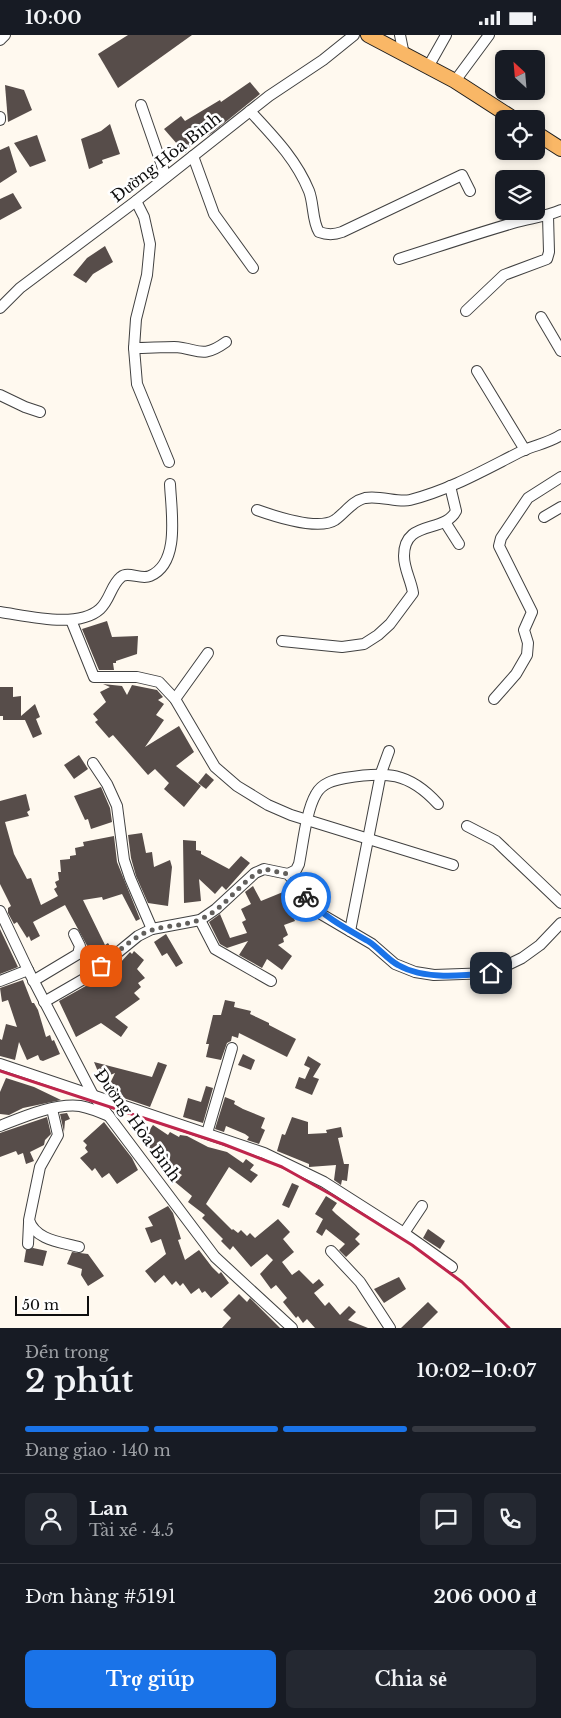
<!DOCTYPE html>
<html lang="vi">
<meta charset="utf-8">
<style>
:root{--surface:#171b24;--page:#242831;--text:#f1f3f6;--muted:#9ea1a6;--line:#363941;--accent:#1a73e8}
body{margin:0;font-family:"Libre Baskerville",serif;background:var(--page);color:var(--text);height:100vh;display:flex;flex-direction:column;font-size:19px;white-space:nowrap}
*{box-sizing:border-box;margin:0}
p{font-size:16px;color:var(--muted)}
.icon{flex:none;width:28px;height:28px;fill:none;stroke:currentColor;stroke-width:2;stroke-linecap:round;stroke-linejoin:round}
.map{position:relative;height:1293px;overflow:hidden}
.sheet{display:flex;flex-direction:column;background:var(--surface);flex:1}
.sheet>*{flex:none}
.needle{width:32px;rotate:334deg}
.controls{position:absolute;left:495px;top:15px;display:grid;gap:10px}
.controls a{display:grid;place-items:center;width:50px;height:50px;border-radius:8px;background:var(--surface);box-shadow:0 2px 8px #0003;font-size:25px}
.scale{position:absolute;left:15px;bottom:12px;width:74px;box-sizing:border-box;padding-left:5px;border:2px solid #0e0e0e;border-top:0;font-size:14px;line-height:18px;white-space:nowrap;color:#0e0e0e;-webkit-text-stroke:4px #fff;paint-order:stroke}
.pin{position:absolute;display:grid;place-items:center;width:42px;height:42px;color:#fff;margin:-21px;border-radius:10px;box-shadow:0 2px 8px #0006}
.courier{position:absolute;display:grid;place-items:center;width:50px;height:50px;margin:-25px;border:4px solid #1a73e8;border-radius:50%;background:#fff;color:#222;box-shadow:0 1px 6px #0007}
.summary em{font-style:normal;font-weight:600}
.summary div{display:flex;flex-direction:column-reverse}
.summary{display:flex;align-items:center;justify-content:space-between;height:85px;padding:0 25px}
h1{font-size:32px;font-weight:600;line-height:38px}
.bar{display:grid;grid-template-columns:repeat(4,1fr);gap:8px 5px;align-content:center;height:60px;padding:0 25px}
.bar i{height:6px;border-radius:4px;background:var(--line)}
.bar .on{background:var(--accent)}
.bar p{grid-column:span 4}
.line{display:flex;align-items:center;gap:12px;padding:0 25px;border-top:1px solid var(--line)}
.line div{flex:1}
.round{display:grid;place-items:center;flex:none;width:52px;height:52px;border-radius:8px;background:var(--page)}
.button{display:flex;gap:10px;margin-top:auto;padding:10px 25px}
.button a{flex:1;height:58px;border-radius:8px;background:var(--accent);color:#fff;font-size:20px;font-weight:600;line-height:58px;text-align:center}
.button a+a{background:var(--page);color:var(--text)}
.status{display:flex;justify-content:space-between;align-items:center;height:35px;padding:0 25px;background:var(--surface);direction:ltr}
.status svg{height:14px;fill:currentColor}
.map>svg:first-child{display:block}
.building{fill:#574d4a}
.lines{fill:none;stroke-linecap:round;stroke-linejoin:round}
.minor-casing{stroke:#414141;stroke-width:12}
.major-casing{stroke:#1f1f1f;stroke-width:16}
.minor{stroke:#fff;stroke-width:10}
.major{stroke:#f9b766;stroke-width:14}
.rail{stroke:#bf254c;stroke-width:3}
.done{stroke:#62605d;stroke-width:5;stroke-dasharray:0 9}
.route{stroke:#1a73e8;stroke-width:6}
.labels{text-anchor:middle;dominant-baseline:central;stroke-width:5;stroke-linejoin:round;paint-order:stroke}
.street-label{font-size:16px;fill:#0e0e0e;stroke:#fff}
</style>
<div class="status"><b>10:00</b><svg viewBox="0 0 49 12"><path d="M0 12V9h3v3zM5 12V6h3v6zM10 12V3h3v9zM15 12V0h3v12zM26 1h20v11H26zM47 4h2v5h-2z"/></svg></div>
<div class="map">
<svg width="561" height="1293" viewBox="0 0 561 1293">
<rect width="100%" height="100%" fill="#fff9ef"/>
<g class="building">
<path d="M128 0H192L118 53 98 19Z"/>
<path d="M250 47 260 59 212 98 206 101 203 97 185 118 164 94 181 81 185 86 220 65 221 67Z"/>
<path d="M5 50 24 55 32 75 8 87Z"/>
<path d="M110 89 120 119 102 125 103 128 89 134 81 104 101 96Z"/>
<path d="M37 100 46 126 30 132 14 108Z"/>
<path d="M9 111 17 137 0 148V115Z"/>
<path d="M13 158 22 173 0 185V164Z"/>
<path d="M105 211 113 227 93 239 86 248 73 240 87 223Z"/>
<path d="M107 586 112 602 138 601 137 619 116 626V628H113L114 635H99L82 594Z"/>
<path d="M103 649 122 651 127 660 132 650 157 655 163 662 158 665 164 669 156 680 164 685 145 712 179 691 194 717 176 731 201 751 184 772 164 754 169 748 155 734 148 740 113 700 109 703 95 687 98 685 93 679 106 667 100 657 110 652Z"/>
<path d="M0 652H13V662L21 661V681L35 669 40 682 36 684 42 699 33 703 25 685H3V681H0Z"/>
<path d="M79 720 88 734 74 744 64 730Z"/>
<path d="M206 738 214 745 206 754 198 748Z"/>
<path d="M101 752 110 773 112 787 91 794 88 784 85 785 74 761Z"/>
<path d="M26 759 30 775 27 777 29 781 5 787 14 819 27 844 31 843 41 870 58 861 54 854 57 852 55 847 59 845 58 837H61L60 825 70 824V821L76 820 75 813 84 811 83 807 114 801 117 827 140 884 136 886 122 859 103 865 102 862 83 865 105 910 108 908 112 914 84 934 80 926 91 918 65 870 33 887 40 901 31 906 29 901 27 903 17 887 14 889 8 878V873L11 871 0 849V766Z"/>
<path d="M142 798 146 818 152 817 154 832 170 825 172 832 168 871 148 868 136 841 131 823 128 800Z"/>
<path d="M183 805 196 806V815L201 816V819L229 834 241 821 250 828 226 855 222 851 215 859 199 844 201 866 184 868Z"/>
<path d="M253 851 261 866 283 857 295 886 284 890 288 900 283 903 284 907 278 910 292 921 282 935 267 924 262 933 239 920 248 906 227 913 220 909 209 887 220 879 230 903 247 898 242 887 246 885 241 874 251 869 245 857Z"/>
<path d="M0 894 18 932 0 939Z"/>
<path d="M166 899 183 928 176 932 167 918 162 921 154 907Z"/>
<path d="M134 916 144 925 137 934 145 943 138 948 141 952 134 958 140 964 115 982 128 992 121 1002 101 988 76 1002 59 966 109 938 107 935 119 926 120 928 130 917 132 919Z"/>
<path d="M23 945 32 968H34L38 975 46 1002 50 1000 52 1006 54 1005 60 1019 43 1026 40 1025 38 1020 27 1025 19 1007 15 1025 0 1021V1004L2 1005 6 989 17 992 8 965 2 967 0 953Z"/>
<path d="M225 965 235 967 234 972 251 976 250 979 269 988V990L296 1004 287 1022 239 998 238 1003 232 1001 231 1006 227 1008 221 1025 206 1022 209 1009H206L213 980H221Z"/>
<path d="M243 1019 255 1025 251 1035 238 1030Z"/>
<path d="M308 1021 321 1029 313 1042 319 1044 312 1060 295 1053 299 1042 305 1044 310 1033 304 1030Z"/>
<path d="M94 1027 152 1042 158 1027 167 1030 150 1072 106 1057 115 1038 101 1044Z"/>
<path d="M6 1043 34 1052 61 1065 23 1073 9 1080 0 1079V1057Z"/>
<path d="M206 1051 213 1053 203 1088 183 1082 188 1063 201 1067Z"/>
<path d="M225 1062 235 1066 234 1069 243 1074 265 1083 261 1093 265 1095 259 1109 247 1105 249 1102 245 1099 226 1091 224 1097 215 1094Z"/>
<path d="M67 1078 70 1084 65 1086 64 1097 60 1079Z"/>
<path d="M47 1082 51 1099 45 1105 44 1110 30 1117 34 1126 26 1129 23 1118 18 1120 16 1116 0 1122V1098Z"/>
<path d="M292 1082 308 1087V1099L327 1098 326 1095 341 1092 343 1102 338 1103 344 1129H349L347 1146 342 1145 341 1150 334 1145 336 1130 309 1132V1129L277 1116 282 1099 285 1100Z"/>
<path d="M104 1087 132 1123 138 1135 117 1149 109 1138 102 1143 95 1133 92 1136 80 1123 88 1117 85 1113 87 1110 83 1106Z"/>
<path d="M153 1090 168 1100 170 1097 179 1102 180 1100 187 1101 208 1112 227 1117 243 1128 246 1124 254 1130 250 1135 258 1140 251 1148 229 1132 206 1169 232 1195 233 1194 238 1198 241 1195 247 1201 250 1198 255 1203 278 1184 290 1197 283 1204 294 1217 282 1227 292 1240 299 1235 313 1249 319 1244 324 1250 314 1258 325 1271 329 1267 340 1280 349 1271 356 1277 348 1285 368 1293H315L307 1284 303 1288 298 1281 296 1283 283 1267 287 1263 276 1250 271 1254 260 1239 273 1225 267 1219 251 1232 233 1211 230 1215 221 1206 223 1204 202 1183 205 1180 188 1167 192 1161 175 1147 182 1140 167 1130 170 1127 147 1112 148 1110 142 1106Z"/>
<path d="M292 1148 299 1151 289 1173 282 1170Z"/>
<path d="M326 1161 337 1168 332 1175 336 1179 360 1199 355 1204 360 1209 346 1222 339 1215 345 1209 326 1194 322 1201 316 1197 323 1184 315 1179Z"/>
<path d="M168 1171 173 1178 181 1204 178 1205 185 1225 199 1215 212 1232 219 1239 221 1237 229 1248 211 1263 205 1256 202 1258 199 1253 191 1259 183 1248 180 1251 176 1246 172 1250 164 1240 155 1248 145 1236 166 1219 161 1204 151 1208 145 1193 153 1191 148 1182Z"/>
<path d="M428 1194 445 1206 440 1214 423 1203Z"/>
<path d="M33 1213 47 1216 43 1231 24 1227 26 1215Z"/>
<path d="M72 1217 88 1219 104 1241 88 1251 81 1240 82 1234 67 1229Z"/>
<path d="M399 1242 406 1254 384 1268 374 1254Z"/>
<path d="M239 1259 247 1267 250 1263 280 1293H222L231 1283 223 1275Z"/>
<path d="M428 1267 438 1277 422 1293H401Z"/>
</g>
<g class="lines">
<g class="minor-casing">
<g id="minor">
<path d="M400 0 404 20"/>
<path d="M0 5 5 0"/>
<path d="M428 32 446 0"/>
<path d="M455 46 489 0"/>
<path d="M141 70 166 142"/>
<path d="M250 76C273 101 296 124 309 156 314 169 312 186 319 197 327 200 334 200 342 197L462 140 470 156"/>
<path d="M0 82V85"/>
<path d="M193 121 214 179 253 233"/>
<path d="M136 166 144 182 150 209 147 240 136 284 134 313 137 349 169 427"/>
<path d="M399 224C437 212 475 199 513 188 529 183 545 182 561 175"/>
<path d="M0 273 20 253 136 166 269 61 323 25 354 0"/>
<path d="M466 276 504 240 547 224 549 217 548 181"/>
<path d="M541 282 561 316"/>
<path d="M134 313C147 313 161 312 174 312 198 313 201 325 226 307"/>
<path d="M477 336 525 415"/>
<path d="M0 360 25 372 40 377"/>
<path d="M257 475C274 481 318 496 335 485 345 478 352 466 365 463 380 460 398 468 410 465 450 455 486 434 522 416 535 410 549 408 561 400"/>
<path d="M544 482 561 472"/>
<path d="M445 487 459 509"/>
<path d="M0 577C28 581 78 594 100 574 110 565 111 550 121 542 128 536 141 545 150 541 181 528 171 475 170 449"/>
<path d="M71 585 94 642H137L159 647 175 664 215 732 237 751 268 770 291 780 453 830"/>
<path d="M282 606 342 612 364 609 378 600 390 589 413 558C411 545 404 534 404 521 404 484 444 499 456 476L450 451"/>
<path d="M175 664 208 618"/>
<path d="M494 664 516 639 527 620 528 608 524 595 532 577 499 511 501 503 528 463 561 442"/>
<path d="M93 728 107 749 117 771 124 825 130 843 152 894"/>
<path d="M467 791 496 806 561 868"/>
<path d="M288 839 296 835 299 829C303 809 306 776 316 759 322 748 334 745 345 743 386 736 409 737 438 769"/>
<path d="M0 876 28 935 93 1060 215 1222 292 1293"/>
<path d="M200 885 215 914 271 946"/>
<path d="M350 896 381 738 389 716"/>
<path d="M0 946 28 935"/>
<path d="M33 946 78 919 80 911 74 899"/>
<path d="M44 967 89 941 138 901 152 894 200 885 216 874 255 838 264 834 288 839 321 879 372 909 395 929 415 937 434 940 491 938 522 923 540 910 561 888"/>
<path d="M0 1029 264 1118 324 1147 404 1198 452 1232"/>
<path d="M52 1074 58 1100 40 1132 29 1185C35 1205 61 1207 79 1212"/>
<path d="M0 1091C23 1082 55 1068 80 1071 90 1073 100 1077 109 1081"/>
<path d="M207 1098 232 1013"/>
<path d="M404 1198 422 1171"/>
<path d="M28 1209 29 1188"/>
<path d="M331 1216 360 1247 390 1293"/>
</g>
</g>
<g class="major-casing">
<g id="major">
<path d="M368 0 455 46 514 84"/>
<path d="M536 98 561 114"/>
</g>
</g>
<use href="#minor" class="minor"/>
<use href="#major" class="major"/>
<path class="rail" d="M0 1036 223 1109 282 1132 332 1160 412 1210 462 1247 509 1293"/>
</g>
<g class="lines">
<path class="done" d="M101 931C116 919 133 901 152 895 167 890 186 891 201 884 226 873 240 846 264 834L288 839 306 862"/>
<path class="route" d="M306 862C324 882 345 893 368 906 379 913 387 924 398 930 424 945 462 941 491 938"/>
</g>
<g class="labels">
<g class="street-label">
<text transform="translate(166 122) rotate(-38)">Đường Hòa Bình</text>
<text transform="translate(138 1090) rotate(54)">Đường Hòa Bình</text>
</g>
</g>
</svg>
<div class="controls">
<a><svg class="needle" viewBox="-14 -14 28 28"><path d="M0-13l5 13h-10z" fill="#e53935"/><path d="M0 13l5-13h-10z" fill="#9ea1a6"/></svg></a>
<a><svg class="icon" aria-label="locate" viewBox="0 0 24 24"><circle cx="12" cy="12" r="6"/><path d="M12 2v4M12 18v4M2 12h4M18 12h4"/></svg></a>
<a><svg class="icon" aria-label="layers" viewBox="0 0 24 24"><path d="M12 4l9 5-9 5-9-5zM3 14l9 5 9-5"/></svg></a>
</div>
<div class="scale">50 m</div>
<div class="pin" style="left:101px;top:931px;background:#ea580c"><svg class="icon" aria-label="bag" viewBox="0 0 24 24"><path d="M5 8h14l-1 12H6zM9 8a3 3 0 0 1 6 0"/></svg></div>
<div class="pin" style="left:491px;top:938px;background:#1f2937"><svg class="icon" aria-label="home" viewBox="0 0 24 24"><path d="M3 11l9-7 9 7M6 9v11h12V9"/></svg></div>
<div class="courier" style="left:306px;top:862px"><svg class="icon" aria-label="bike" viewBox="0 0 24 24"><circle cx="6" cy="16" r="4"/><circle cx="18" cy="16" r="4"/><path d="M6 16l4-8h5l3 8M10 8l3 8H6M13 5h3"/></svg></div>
</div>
<section class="sheet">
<div class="summary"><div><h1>2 phút</h1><p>Đến trong</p></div><em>10:02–10:07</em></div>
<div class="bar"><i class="on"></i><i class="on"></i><i class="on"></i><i></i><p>Đang giao · 140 m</p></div>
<div class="line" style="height:90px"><a class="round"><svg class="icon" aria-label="person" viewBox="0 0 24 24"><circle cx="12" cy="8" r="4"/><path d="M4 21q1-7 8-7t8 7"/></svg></a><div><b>Lan</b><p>Tài xế · 4.5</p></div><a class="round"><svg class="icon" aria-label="chat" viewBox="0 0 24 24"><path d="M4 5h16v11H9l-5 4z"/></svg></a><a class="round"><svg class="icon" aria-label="phone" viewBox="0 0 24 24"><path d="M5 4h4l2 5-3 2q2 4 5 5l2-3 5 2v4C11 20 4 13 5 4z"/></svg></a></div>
<div class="line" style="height:65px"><div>Đơn hàng #5191</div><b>206 000 ₫</b></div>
<div class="button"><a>Trợ giúp</a><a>Chia sẻ</a></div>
</section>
